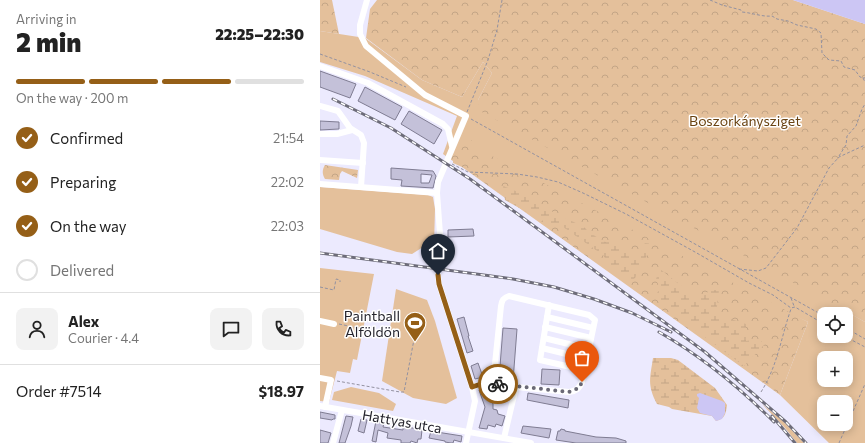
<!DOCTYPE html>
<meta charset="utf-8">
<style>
:root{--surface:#fff;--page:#f2f2f2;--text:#222;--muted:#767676;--line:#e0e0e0;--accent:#955f17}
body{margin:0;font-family:Commissioner,sans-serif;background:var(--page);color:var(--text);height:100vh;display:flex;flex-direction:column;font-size:15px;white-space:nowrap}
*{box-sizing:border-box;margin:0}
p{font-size:13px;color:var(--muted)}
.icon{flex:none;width:22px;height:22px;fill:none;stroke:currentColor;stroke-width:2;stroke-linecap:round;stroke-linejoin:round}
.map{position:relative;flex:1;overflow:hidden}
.panel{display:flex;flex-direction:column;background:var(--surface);width:320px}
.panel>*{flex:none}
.fabs{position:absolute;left:497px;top:307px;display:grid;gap:8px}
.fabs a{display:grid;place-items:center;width:36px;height:36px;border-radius:8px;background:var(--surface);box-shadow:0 2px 10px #0003;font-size:20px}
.pin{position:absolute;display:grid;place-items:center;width:34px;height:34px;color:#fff;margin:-41px -17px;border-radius:50% 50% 50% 0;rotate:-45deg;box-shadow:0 0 4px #0007}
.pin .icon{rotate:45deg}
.courier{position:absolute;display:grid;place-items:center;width:40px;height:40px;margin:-20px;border:3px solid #955f17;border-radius:50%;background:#fff;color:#222;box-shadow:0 1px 5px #0007}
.headline em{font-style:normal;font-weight:800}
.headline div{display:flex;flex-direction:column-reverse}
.headline{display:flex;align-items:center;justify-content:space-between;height:68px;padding:0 16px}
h1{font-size:26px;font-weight:800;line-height:30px}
.bar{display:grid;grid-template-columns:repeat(4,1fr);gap:6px 4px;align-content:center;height:48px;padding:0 16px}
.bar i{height:5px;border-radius:3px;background:var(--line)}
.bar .on{background:var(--accent)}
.bar p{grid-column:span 4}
.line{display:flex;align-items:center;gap:10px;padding:0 16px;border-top:1px solid var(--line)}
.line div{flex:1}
.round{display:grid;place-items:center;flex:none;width:42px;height:42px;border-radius:8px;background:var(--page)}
ol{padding:0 16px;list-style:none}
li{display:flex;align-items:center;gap:12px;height:44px}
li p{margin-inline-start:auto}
li .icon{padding:4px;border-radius:50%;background:var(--accent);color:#fff;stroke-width:4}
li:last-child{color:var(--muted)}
li i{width:22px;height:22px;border:2px solid var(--line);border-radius:50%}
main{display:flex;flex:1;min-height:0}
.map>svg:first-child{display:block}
.grass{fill:#e4c09b;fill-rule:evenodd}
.forest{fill:url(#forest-crowns)}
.wetland{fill:url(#wetland-marsh)}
.water{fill:#ccc6f4}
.building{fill:#c4c1d9;stroke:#7f7c92;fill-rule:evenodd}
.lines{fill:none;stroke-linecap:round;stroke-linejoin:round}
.path{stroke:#9391a0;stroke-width:1;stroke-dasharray:3 2;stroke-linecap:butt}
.minor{stroke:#fff;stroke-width:6}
.rail-casing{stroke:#6d6c79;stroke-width:3}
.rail{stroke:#fff;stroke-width:1.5;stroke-dasharray:4.5;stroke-linecap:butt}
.done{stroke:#6a6976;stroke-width:4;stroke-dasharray:0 7.2}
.route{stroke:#955f17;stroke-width:5}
.labels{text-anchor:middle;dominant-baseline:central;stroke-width:3;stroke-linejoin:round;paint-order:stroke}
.park-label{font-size:14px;fill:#6a4312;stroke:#fff}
.poi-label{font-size:14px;fill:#24232c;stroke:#fff;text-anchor:end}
.street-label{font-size:14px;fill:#24232c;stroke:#fff}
</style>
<main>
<section class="panel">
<div class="headline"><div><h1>2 min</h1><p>Arriving in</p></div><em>22:25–22:30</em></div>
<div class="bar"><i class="on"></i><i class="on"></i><i class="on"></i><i></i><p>On the way · 200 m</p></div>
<ol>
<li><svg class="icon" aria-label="check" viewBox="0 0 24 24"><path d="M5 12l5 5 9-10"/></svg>Confirmed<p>21:54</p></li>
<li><svg class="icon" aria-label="check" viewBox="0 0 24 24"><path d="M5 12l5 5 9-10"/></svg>Preparing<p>22:02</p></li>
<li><svg class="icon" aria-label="check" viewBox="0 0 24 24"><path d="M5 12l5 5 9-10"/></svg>On the way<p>22:03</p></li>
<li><i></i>Delivered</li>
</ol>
<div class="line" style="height:72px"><a class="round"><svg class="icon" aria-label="person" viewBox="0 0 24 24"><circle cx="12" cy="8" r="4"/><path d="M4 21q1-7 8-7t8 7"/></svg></a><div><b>Alex</b><p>Courier · 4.4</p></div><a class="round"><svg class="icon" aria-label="chat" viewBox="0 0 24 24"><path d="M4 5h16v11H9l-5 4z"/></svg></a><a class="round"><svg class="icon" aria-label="phone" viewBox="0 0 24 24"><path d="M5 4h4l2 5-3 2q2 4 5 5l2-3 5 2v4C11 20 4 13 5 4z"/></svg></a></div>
<div class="line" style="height:52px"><div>Order #7514</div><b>$18.97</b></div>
</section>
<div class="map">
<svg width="545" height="443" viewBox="0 0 545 443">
<defs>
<pattern id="forest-crowns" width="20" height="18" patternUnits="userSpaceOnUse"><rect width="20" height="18" fill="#e4c09b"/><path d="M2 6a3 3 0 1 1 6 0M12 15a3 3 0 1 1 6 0" fill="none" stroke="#c3a586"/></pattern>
<pattern id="wetland-marsh" width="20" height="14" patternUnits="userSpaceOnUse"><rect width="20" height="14" fill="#e4c09b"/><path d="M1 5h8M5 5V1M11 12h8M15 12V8" fill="none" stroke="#c3a586"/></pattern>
</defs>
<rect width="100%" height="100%" fill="#eceafe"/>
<g class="grass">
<path d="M0 31 45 38 102 80 142 97 163 62 172 73 158 100 545 322V443H509L460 395 488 322 130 159 123 154 137 116 45 76 0 62ZM504 314H526V336H504ZM504 358H526V380H504ZM504 402H526V424H504Z"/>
<path d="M0 187 108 195 113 197 115 209 114 245 109 246 104 243 103 247 92 254 77 252 0 229Z"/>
<path d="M0 268 54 274 37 360 33 359 30 373 17 371 9 402 0 401Z"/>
<path d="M76 289 107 300 115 321 137 398 126 404 93 398 62 381Z"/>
<path d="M31 387 59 393 76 404 73 411 12 400 14 392Z"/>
<path d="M442 404 463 421 484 443H477L465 428Z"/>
</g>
<g class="forest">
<path d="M0 0H12L19 34 0 31Z"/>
<path d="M57 0H473L545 24V322L160 111 158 100 172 73 163 62 142 97 102 80 46 38 50 9Z"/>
<path d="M144 133 152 135V141L155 147 488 322 460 395 142 167 133 163V161L130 159 138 138 141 139Z"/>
<path d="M5 165 38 170 37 178 22 171 20 174 19 180 5 179C2 174 2 170 5 165Z"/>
</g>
<g class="wetland">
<path d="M183 186 203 194 229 210 264 227 270 233 285 242 292 241 316 256 325 243 333 244 315 278 309 282 295 273 283 255 239 224 234 227 185 200Z"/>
<path d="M340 269 379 300 390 290H399L396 314 426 324V341L438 339 445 344 424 366 347 309 334 297 340 289 336 279Z"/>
<path d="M333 358H351L358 360 395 388 407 405C406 413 405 419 396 421L392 416 352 409 349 407 337 404C327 385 330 378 333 358Z"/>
</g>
<g class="water">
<path d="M473 0H545V24Z"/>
<path d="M380 393 402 401 405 403V413L402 419 396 421 392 416 380 413 377 408 379 398 377 396V394Z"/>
</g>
<g class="building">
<path d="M0 71 36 84 30 98 0 87Z"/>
<path d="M45 87 82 107 75 120 38 101Z"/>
<path d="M89 111 122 130 114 144 81 124Z"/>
<path d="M0 121 19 122V129L0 130Z"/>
<path d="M71 168 113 171 116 176 113 188 81 186 82 180 71 179ZM101 174 112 175 109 183H101Z"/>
<path d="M153 229 154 236 128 237V230Z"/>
<path d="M144 317 149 336H148L153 351 147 353 137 319Z"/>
<path d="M183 328 197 329 193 381 179 379Z"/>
<path d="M158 363 163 377 155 379 151 366Z"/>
<path d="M222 369 240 370 239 385 221 384Z"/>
<path d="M167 387 173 404V409L177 410 178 414 185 416 182 426 176 424 175 427 168 425 167 429 159 428 165 407 159 390Z"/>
<path d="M208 393 249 400 248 408 207 400Z"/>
<path d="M0 412 15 415V419H13L12 420 0 418Z"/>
<path d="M26 416 33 417 31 426 25 443H19Z"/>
<path d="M41 419 47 420 44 433 38 431Z"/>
<path d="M56 421 64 423 63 427 83 430V426L102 430 101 439H98L97 443 91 441 90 443H81V440L67 438 68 433 58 430 56 442 52 441Z"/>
<path d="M203 426 231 429 229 438 201 433Z"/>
<path d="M241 429 245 430V431L276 437 296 438 306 441V443H256L236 440 238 431H240Z"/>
<path d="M0 430 11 433 8 443H0Z"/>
<path d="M111 431 123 433 142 436 141 442 134 440 133 443H131L125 442V441L109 438Z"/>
</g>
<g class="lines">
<g class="path">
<path d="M390 0 402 5 421 10 422 12C433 13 442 17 452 16L457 19 468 21 477 25 496 29 501 33 502 53 509 60 521 61 524 67 535 70 540 77 545 78"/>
<path d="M0 54 50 72 86 87"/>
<path d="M543 78 545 82"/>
<path d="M147 112 168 60 177 30 182 0"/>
<path d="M151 119 504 316"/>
<path d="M519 156 526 145 527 136 536 126 542 109 545 104"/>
<path d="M132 164 148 172 197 174 217 177 238 182 263 193 306 214 375 252 429 283 453 295 471 308 475 307 504 324"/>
<path d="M419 269 438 271 446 268 477 228 509 168 519 157 545 145"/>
<path d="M0 287 14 290 16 279 20 280V282"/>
<path d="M471 298 474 306"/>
<path d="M19 324 43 329"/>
<path d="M526 328 545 339"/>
<path d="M524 336 545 347"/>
<path d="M17 381 80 392H84L96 329"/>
<path d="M441 392C458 365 461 337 471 309"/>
<path d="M519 443 545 384"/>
</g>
<g class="minor">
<path d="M47 0 40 25V34L46 46 105 95 146 116 118 182 117 193 121 248 119 266"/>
<path d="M0 66 48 83 123 124 128 129 132 146"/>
<path d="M0 106 18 111 30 128 41 135 44 143 41 187"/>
<path d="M0 134H17L32 130"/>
<path d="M0 160 43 163"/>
<path d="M0 184 117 193"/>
<path d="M118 275 119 284 152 387 155 401 146 443"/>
<path d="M229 305 220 360 264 370"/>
<path d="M227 317 273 328"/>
<path d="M0 321 14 324"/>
<path d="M225 327 271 338"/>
<path d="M224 338 269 349"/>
<path d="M222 348 267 359"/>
<path d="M0 378 11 380 5 407"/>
<path d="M173 383 181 306C182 300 183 298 189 296L269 315 275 320 262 382C259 389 256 391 249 392L196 387 184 438"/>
<path d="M152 387 167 382 196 387"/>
<path d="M0 406 211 443"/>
<path d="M13 443 22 410"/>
</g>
<g class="rail-casing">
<g id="rail">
<path d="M13 99 71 128 150 179 385 352 466 422 486 443"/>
<path d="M0 253 193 279 234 287 274 299 312 313 351 332"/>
<path d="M339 332C381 356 420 388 454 422"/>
<path d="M452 416 475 443"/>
</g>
</g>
<use href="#rail" class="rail"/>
</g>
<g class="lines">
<path class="done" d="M178 384 249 392 259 388 262 382"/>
<path class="route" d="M118 275 119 284 152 387 167 382 178 384"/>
</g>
<defs>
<g id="stadium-pin" transform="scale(1.15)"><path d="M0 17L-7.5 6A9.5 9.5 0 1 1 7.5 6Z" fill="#955f17" stroke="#fff"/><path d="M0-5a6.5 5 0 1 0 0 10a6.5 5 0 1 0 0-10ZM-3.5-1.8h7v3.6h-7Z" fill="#fff"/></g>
</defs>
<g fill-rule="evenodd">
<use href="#stadium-pin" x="95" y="323"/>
</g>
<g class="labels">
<g class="park-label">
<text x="425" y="120">Boszorkánysziget</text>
</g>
<g class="poi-label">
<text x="80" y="315">Paintball<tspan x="80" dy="16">Alföldön</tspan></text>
</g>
<g class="street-label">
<text transform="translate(82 421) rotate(10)">Hattyas utca</text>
</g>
</g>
</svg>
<div class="fabs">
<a><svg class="icon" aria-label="locate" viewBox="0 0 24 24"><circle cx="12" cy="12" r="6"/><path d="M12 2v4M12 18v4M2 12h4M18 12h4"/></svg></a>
<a>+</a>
<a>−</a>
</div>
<div class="pin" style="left:262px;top:382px;background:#ea580c"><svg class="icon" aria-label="bag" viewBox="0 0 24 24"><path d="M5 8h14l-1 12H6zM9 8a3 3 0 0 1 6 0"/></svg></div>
<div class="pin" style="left:118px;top:275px;background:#1f2937"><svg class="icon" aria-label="home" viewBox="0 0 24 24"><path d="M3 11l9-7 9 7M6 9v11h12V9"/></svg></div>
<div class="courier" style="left:178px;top:384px"><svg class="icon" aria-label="bike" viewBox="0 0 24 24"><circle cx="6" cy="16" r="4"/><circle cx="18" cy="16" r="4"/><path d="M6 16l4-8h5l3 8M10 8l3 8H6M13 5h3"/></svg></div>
</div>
</main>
